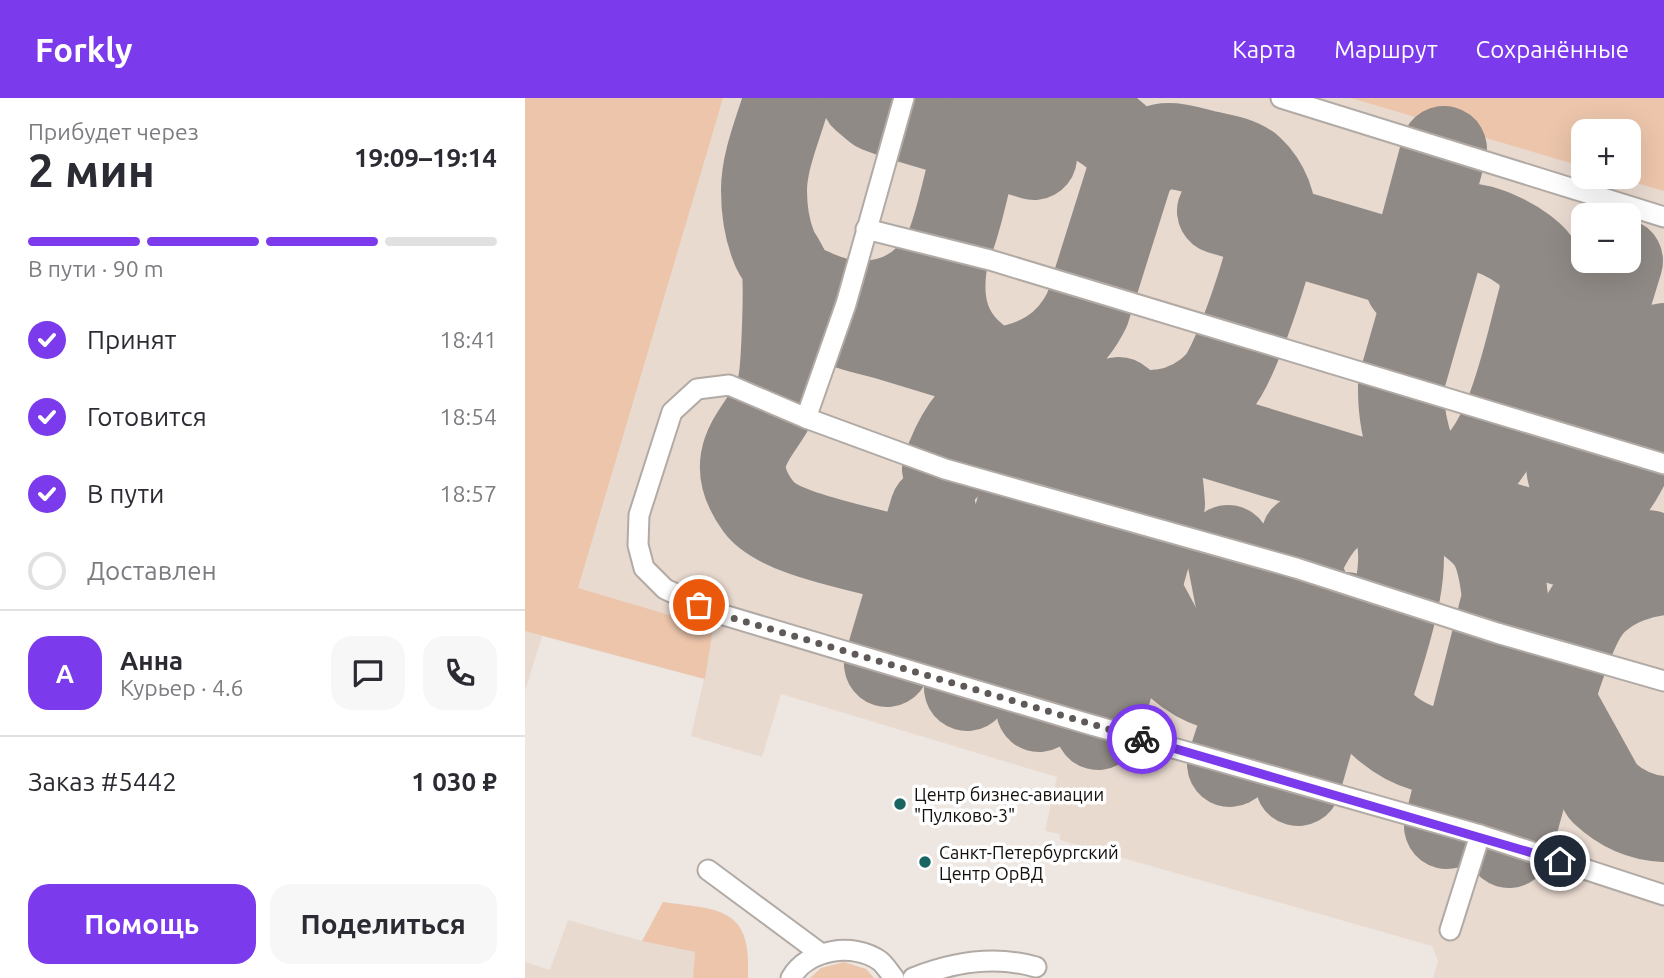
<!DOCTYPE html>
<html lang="ru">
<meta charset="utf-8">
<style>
:root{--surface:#fff;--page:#f7f7f7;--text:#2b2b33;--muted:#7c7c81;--line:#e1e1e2;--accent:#7c3aed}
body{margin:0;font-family:Ubuntu,sans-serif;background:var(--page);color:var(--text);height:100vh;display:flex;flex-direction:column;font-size:26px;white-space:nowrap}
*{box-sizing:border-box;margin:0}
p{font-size:23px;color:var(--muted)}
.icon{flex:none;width:38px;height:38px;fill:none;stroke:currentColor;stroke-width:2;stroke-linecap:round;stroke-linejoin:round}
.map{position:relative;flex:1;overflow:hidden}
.details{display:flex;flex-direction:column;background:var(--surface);width:525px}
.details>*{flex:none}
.tools{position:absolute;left:1046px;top:21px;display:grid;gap:14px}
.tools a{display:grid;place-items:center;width:70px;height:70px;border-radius:14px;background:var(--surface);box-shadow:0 7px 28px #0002;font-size:35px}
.pin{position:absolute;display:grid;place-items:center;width:60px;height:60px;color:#fff;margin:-30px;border:4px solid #fff;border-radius:50%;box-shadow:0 2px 7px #0007}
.courier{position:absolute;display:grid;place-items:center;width:70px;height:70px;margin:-35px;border:5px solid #7c3aed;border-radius:50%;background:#fff;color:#222;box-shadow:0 2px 9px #0007}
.head em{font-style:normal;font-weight:600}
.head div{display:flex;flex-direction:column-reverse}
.head{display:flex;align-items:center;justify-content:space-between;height:119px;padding:0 28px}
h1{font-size:46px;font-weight:600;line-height:52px}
.bar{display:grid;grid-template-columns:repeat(4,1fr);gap:10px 7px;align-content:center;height:84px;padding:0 28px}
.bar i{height:9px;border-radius:5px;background:var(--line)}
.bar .current{background:var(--accent)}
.bar p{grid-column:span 4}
.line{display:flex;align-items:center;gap:18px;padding:0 28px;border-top:2px solid var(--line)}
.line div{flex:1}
.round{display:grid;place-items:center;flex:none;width:74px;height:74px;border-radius:21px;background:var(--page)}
ol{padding:0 28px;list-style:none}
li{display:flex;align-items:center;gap:21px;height:77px}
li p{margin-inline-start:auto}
li .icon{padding:7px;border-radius:50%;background:var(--accent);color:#fff;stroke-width:4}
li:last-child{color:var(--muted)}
li i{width:38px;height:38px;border:4px solid var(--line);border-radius:50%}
.action{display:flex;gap:14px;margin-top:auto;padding:14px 28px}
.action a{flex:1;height:80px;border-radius:21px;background:var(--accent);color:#fff;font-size:28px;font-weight:600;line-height:80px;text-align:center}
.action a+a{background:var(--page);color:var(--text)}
header{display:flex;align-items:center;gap:42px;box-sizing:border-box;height:98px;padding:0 35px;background:var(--accent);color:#fff}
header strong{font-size:33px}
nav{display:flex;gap:38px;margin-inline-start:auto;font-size:24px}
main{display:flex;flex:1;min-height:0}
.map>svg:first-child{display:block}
.built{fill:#e9dad0;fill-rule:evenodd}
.green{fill:#ecc5ab}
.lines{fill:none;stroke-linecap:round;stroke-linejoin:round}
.taxiway{stroke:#908a86;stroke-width:86}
.lane-casing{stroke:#b1aaa5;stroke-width:23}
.lane{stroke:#fff;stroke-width:19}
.done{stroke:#5f5a57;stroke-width:7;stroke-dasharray:0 12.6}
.route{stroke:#7c3aed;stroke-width:9}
.poi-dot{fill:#186561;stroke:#fff;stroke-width:2.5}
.labels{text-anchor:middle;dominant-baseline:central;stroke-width:7;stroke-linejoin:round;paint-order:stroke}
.poi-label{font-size:18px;fill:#120f0d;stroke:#fff;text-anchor:start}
</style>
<header>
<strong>Forkly</strong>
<nav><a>Карта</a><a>Маршрут</a><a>Сохранённые</a></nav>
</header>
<main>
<section class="details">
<div class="head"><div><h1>2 мин</h1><p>Прибудет через</p></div><em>19:09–19:14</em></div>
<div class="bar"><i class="current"></i><i class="current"></i><i class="current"></i><i></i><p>В пути · 90 m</p></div>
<ol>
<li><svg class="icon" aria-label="check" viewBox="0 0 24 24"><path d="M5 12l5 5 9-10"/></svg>Принят<p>18:41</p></li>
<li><svg class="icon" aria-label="check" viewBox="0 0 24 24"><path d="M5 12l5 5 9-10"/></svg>Готовится<p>18:54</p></li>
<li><svg class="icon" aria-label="check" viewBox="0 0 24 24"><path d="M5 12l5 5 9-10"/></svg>В пути<p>18:57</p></li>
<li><i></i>Доставлен</li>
</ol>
<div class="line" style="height:126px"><b class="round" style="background:var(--accent);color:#fff">А</b><div><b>Анна</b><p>Курьер · 4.6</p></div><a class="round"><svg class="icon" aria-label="chat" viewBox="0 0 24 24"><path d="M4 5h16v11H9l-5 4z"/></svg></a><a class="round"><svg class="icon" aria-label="phone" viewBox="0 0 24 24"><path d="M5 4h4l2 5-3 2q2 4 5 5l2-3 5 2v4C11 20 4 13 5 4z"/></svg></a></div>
<div class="line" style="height:91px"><div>Заказ #5442</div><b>1 030 ₽</b></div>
<div class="action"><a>Помощь</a><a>Поделиться</a></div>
</section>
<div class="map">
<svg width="1139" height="880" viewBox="0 0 1139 880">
<rect width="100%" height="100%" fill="#eee6e1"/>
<g class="built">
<path d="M0 0H1139V880H908L913 863 907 848 535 742V736L520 733 532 679 256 596 237 659 166 638 179 581 17 538 0 593ZM1059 33H1104V79H1059ZM1059 117H1104V163H1059Z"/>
<path d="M43 822 117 843 170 854 168 880H0V864L25 872Z"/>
</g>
<g class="green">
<path d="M0 0H198L53 490 188 530 180 581 0 533Z"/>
<path d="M826 0H1139V93L1090 79H1104V33H1059V69Z"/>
<path d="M138 804C196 812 227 809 223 880H168L170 854 117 843Z"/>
<path d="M319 864 341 871 349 880H285L296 870Z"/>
</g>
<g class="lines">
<g class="taxiway">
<path d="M262 0C254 29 239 62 239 92 239 111 242 132 249 149 251 156 257 161 259 168 263 179 259 268 256 284 249 330 191 350 233 408 253 436 332 449 365 459 424 476 449 475 490 426"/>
<path d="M339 0 352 11 374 19 509 59"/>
<path d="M695 113 887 170"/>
<path d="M1095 163 1042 336C1041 390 1057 425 1099 458L1123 455"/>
<path d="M260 169C283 220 313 227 363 239L1062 452 1099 458 1139 472"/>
<path d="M883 186 919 51"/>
<path d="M284 192C336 218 394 208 422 152 434 126 444 73 452 43 461 26 473 14 491 8 523 0 585 22 601 51 604 56 604 65 606 72L562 212C543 250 513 267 471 273 420 246 410 205 422 151"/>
<path d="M594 302C609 316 620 316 638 314 659 311 680 300 694 284 711 265 748 154 749 129 749 107 742 86 726 71 714 60 691 58 676 54 642 45 628 43 606 72"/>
<path d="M420 371C441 309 473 287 539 293 564 320 585 338 583 378L514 611"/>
<path d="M831 381C845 394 862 408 870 426 890 470 855 556 843 601"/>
<path d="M866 392C807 407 796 415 771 470 791 512 810 554 835 593 841 603 847 616 855 624 912 679 979 650 1028 602"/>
<path d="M883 397C902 393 922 390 939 379 987 346 1002 248 1018 194 1017 185 1018 174 1014 167 1004 148 950 120 929 131 925 133 920 139 917 143L876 286C875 334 890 379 928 411 941 421 956 430 965 443 976 460 978 481 980 500L922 728"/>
<path d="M1032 429C1109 408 1119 313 1139 248"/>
<path d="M703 450 730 588"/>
<path d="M597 463 653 567C677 588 699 594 731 591"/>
<path d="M362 566 408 411"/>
<path d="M1011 573 1078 694C1095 710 1115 720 1139 721"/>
<path d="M442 590 499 394 513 360 526 343 550 323 597 310C627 347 634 358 637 406L573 629"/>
<path d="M705 666 779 439"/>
<path d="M773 685 821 517"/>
<path d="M984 747C999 697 1039 531 1071 502 1089 485 1115 476 1139 474"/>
</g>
<g class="lane-casing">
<g id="lane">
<path d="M756 0 1139 119"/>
<path d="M341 131 465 162 1139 366"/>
<path d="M281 320 321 206 379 0"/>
<path d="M955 737 1139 797"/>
<path d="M183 772 295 855"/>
<path d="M925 832 955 737 560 625 192 515 140 491 119 470 113 447 114 417 147 314 172 291 204 287 281 320 420 371 771 470 972 535 1139 583"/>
<path d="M266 880C282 851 329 844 355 863 360 867 365 875 369 880"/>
<path d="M388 880C428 864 469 857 511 869"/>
</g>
</g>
<use href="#lane" class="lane"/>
</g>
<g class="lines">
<path class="done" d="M174 507 191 515 617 641"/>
<path class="route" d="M617 641 1035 763"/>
</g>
<g class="poi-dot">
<circle cx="375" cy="706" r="7"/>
<circle cx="400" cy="764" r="7"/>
</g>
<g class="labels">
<g class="poi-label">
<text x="389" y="696">Центр бизнес-авиации<tspan x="389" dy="21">"Пулково-3"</tspan></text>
<text x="414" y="754">Санкт-Петербургский<tspan x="414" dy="21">Центр ОрВД</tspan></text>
</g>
</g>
</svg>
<div class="tools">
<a>+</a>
<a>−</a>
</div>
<div class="pin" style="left:174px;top:507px;background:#ea580c"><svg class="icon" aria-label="bag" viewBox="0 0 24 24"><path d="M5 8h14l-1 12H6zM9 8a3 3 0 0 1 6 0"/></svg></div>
<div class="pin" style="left:1035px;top:763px;background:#1f2937"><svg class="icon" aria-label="home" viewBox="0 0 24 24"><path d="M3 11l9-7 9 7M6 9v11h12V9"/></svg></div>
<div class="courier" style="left:617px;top:641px"><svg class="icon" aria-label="bike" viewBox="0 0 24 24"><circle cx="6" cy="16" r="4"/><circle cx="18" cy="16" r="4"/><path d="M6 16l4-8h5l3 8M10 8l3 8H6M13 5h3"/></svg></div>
</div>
</main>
